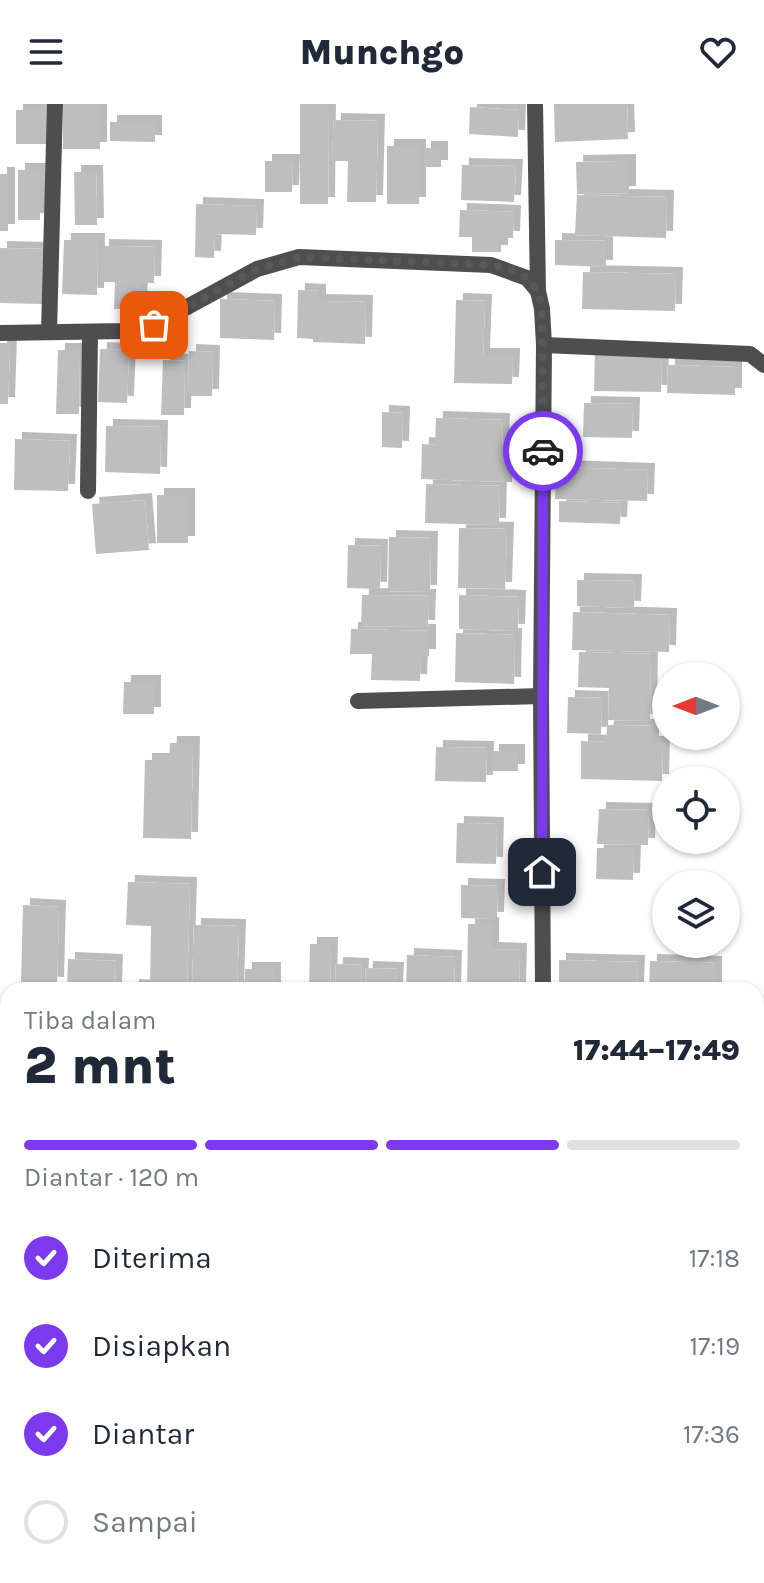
<!DOCTYPE html>
<html lang="id">
<meta charset="utf-8">
<style>
:root{--surface:#fff;--page:#f2f2f3;--text:#1f2937;--muted:#747a83;--line:#e0e1e3;--accent:#7c3aed}
body{margin:0;font-family:Karla,sans-serif;background:var(--page);color:var(--text);height:100vh;display:flex;flex-direction:column;font-size:30px;white-space:nowrap}
*{box-sizing:border-box;margin:0}
p{font-size:26px;color:var(--muted)}
.icon{flex:none;width:44px;height:44px;fill:none;stroke:currentColor;stroke-width:2;stroke-linecap:round;stroke-linejoin:round}
.map{position:relative;flex:1;overflow:hidden}
.sheet{position:absolute;left:0px;top:878px;width:764px;height:602px;display:flex;flex-direction:column;background:var(--surface);border-radius:24px 24px 0 0;box-shadow:0 2px 6px #0004}
.sheet>*{flex:none}
.needle{width:52px;rotate:270deg}
.buttons{position:absolute;left:652px;top:558px;display:grid;gap:16px}
.buttons a{display:grid;place-items:center;width:88px;height:88px;border-radius:50%;background:var(--surface);box-shadow:0 2px 6px #0004;font-size:40px}
.pin{position:absolute;display:grid;place-items:center;width:68px;height:68px;color:#fff;margin:-34px;border-radius:16px;box-shadow:0 4px 12px #0006}
.courier{position:absolute;display:grid;place-items:center;width:80px;height:80px;margin:-40px;border:6px solid #7c3aed;border-radius:50%;background:#fff;color:#222;box-shadow:0 2px 10px #0007}
.head em{font-style:normal;font-weight:800}
.head div{display:flex;flex-direction:column-reverse}
.head{display:flex;align-items:center;justify-content:space-between;height:136px;padding:0 24px}
h1{font-size:52px;font-weight:800;line-height:60px}
.bar{display:grid;grid-template-columns:repeat(4,1fr);gap:12px 8px;align-content:center;height:96px;padding:0 24px}
.bar i{height:10px;border-radius:6px;background:var(--line)}
.bar .on{background:var(--accent)}
.bar p{grid-column:span 4}
ol{padding:0 24px;list-style:none}
li{display:flex;align-items:center;gap:24px;height:88px}
li p{margin-inline-start:auto}
li .icon{padding:8px;border-radius:50%;background:var(--accent);color:#fff;stroke-width:4}
li:last-child{color:var(--muted)}
li i{width:44px;height:44px;border:4px solid var(--line);border-radius:50%}
header{display:flex;justify-content:space-between;align-items:center;height:104px;padding:0 24px;background:var(--surface);font-size:36px;font-weight:800}
.map>svg:first-child{display:block}
.building{fill:#bebebe;filter:url(#shadow)}
.lines{fill:none;stroke-linecap:round;stroke-linejoin:round}
.lane{stroke:#4e4e4e;stroke-width:14}
.street{stroke:#4e4e4e;stroke-width:16}
.secondary{stroke:#1b1b1b;stroke-width:16}
.done{stroke:#595959;stroke-width:8;stroke-dasharray:0 14.4}
.route{stroke:#7c3aed;stroke-width:10}
</style>
<header><svg class="icon" aria-label="menu" viewBox="0 0 24 24"><path d="M4 6h16M4 12h16M4 18h16"/></svg>Munchgo<svg class="icon" aria-label="heart" viewBox="0 0 24 24"><path d="M12 20l-8-8c-3-5 5-10 8-4 3-6 11-1 8 4z"/></svg></header>
<div class="map">
<svg width="764" height="1479" viewBox="0 0 764 1479">
<defs>
<filter id="shadow"><feDropShadow dx="7" dy="-7" stdDeviation="0" flood-color="#0004"/></filter>
</defs>
<rect width="100%" height="100%" fill="#fff"/>
<g class="building">
<rect x="63" y="0" width="37" height="45"/>
<path d="M300 0H329L328 100H300Z"/>
<path d="M554 0H627L628 35 555 38Z"/>
<path d="M470 3 519 6 518 33 469 30Z"/>
<path d="M16 6H52L51 40H16Z"/>
<path d="M334 16 378 17 376 98H347L348 57H332Z"/>
<path d="M110 18H155V38L110 37Z"/>
<rect x="387" y="42" width="32" height="58"/>
<rect x="424" y="44" width="17" height="19"/>
<path d="M265 57H293L292 88H265Z"/>
<path d="M629 57V89L577 90 576 58Z"/>
<path d="M462 61 516 62 514 98 461 96Z"/>
<rect x="18" y="66" width="22" height="50"/>
<path d="M74 68H96L97 121H75Z"/>
<rect x="0" y="70" width="8" height="57"/>
<path d="M577 91 667 93 666 134 575 131Z"/>
<path d="M196 100 257 102 256 131 215 130 214 154 195 153Z"/>
<path d="M460 106 514 108 513 134H501V148H472V133H459Z"/>
<path d="M64 136H98L97 191 62 190Z"/>
<path d="M555 136 606 137V163L555 161Z"/>
<path d="M102 142 155 143 154 179H141L140 205H114L115 178H102Z"/>
<path d="M0 144 43 145 42 200 0 199Z"/>
<path d="M583 168 676 170 675 207 582 205Z"/>
<path d="M298 186 319 187V197L366 198 365 240 313 238V235L297 234Z"/>
<path d="M220 195 275 197 274 236 220 234Z"/>
<path d="M456 196 485 197 483 251H513L512 280 454 279Z"/>
<path d="M0 239H10L8 300H0Z"/>
<path d="M100 245 129 246 127 299 98 298Z"/>
<path d="M58 246H80L79 310H56Z"/>
<path d="M189 247 213 248 212 292H188Z"/>
<path d="M595 248 662 250 661 288 594 287Z"/>
<path d="M163 256 185 257 184 311H161Z"/>
<path d="M668 261 735 263V291L667 289Z"/>
<path d="M584 299 633 300 632 334 583 333Z"/>
<path d="M382 308 403 309 402 344 382 343Z"/>
<path d="M436 314 503 316 502 342 513 343 512 378 421 375 422 340 435 341Z"/>
<path d="M106 322 161 323 160 370 105 368Z"/>
<path d="M15 335 70 337 68 387 14 386Z"/>
<path d="M556 363 648 366 647 397 555 395Z"/>
<path d="M426 380 500 382 499 421 425 419Z"/>
<rect x="157" y="391" width="31" height="48"/>
<path d="M145 396 149 446 96 450 92 400Z"/>
<path d="M559 397 621 399 620 420 559 418Z"/>
<path d="M459 424 507 425 505 485 458 484Z"/>
<path d="M389 433 431 434 430 488 388 487Z"/>
<path d="M348 441 381 442 380 485 347 484Z"/>
<path d="M577 476 635 477 634 504 577 502Z"/>
<path d="M362 491 429 492 428 523 361 522Z"/>
<path d="M459 491 519 493 518 527 459 525Z"/>
<path d="M573 508 670 511 669 548 572 546Z"/>
<path d="M351 525 429 527V552H421L420 577 371 576 372 550H350Z"/>
<path d="M456 529 515 531 514 580 455 578Z"/>
<path d="M579 548 651 550 650 617 608 616 609 584 578 583Z"/>
<path d="M124 578H154V610H123Z"/>
<path d="M568 593 602 594 601 630 567 629Z"/>
<path d="M607 621 652 622V639H663L662 677 581 675V637L606 638Z"/>
<path d="M170 639H193L191 735 143 734 145 656H169Z"/>
<path d="M436 643 487 644 486 678 435 677Z"/>
<rect x="492" y="647" width="26" height="20"/>
<path d="M599 705 649 706 648 741 597 740Z"/>
<path d="M457 719 497 720 496 760 456 759Z"/>
<path d="M597 744H634L633 776 596 775Z"/>
<path d="M128 778 190 780 187 886H132V882L150 883 151 822 126 821Z"/>
<path d="M461 781 498 782 497 815 461 814Z"/>
<path d="M23 801 59 803 57 880 21 879Z"/>
<path d="M468 820H492V845L520 846 519 886H467Z"/>
<path d="M194 821 239 822 237 886H192Z"/>
<path d="M310 840H331L330 886H309Z"/>
<path d="M407 851 455 853 454 886H406Z"/>
<path d="M68 855 116 857 115 886H67Z"/>
<path d="M559 856 638 858 637 886H559Z"/>
<path d="M650 857 715 859V886H649Z"/>
<path d="M336 860 362 861 361 886H335Z"/>
<path d="M366 864 397 865 396 886H365Z"/>
<path d="M245 865H274V886H244Z"/>
<path d="M756 987H764V1042L756 1041Z"/>
<path d="M310 1472H417L418 1479H311Z"/>
<rect x="450" y="1472" width="26" height="7"/>
</g>
<g class="lines">
<path class="lane" d="M756 1339H764"/>
<g class="street">
<path d="M535 0 538 187 542 205 544 241 541 592 543 886"/>
<path d="M49 228 55 0"/>
<path d="M0 229 125 227 154 221 257 165 299 153 491 161 527 174 538 187"/>
<path d="M544 241 750 250 764 261"/>
<path d="M88 387 90 229"/>
<path d="M358 597 541 592"/>
<path d="M756 947H764"/>
</g>
<g class="secondary">
<path d="M0 947H8"/>
<path d="M538 1479V1472"/>
</g>
</g>
<g class="lines">
<path class="done" d="M154 221 257 165 299 153 491 161 509 165 527 174 538 187 542 205 543 347"/>
<path class="route" d="M542 768 543 347"/>
</g>
</svg>
<div class="buttons">
<a><svg class="needle" viewBox="-14 -14 28 28"><path d="M0-13l5 13h-10z" fill="#e53935"/><path d="M0 13l5-13h-10z" fill="#747a83"/></svg></a>
<a><svg class="icon" aria-label="locate" viewBox="0 0 24 24"><circle cx="12" cy="12" r="6"/><path d="M12 2v4M12 18v4M2 12h4M18 12h4"/></svg></a>
<a><svg class="icon" aria-label="layers" viewBox="0 0 24 24"><path d="M12 4l9 5-9 5-9-5zM3 14l9 5 9-5"/></svg></a>
</div>
<div class="pin" style="left:154px;top:221px;background:#ea580c"><svg class="icon" aria-label="bag" viewBox="0 0 24 24"><path d="M5 8h14l-1 12H6zM9 8a3 3 0 0 1 6 0"/></svg></div>
<div class="pin" style="left:542px;top:768px;background:#1f2937"><svg class="icon" aria-label="home" viewBox="0 0 24 24"><path d="M3 11l9-7 9 7M6 9v11h12V9"/></svg></div>
<div class="courier" style="left:543px;top:347px"><svg class="icon" aria-label="car" viewBox="0 0 24 24"><path d="M5 17H2v-5l4-1 3-4h7l3 4 3 1v5h-3M9 17h6M6 11h13"/><circle cx="7" cy="17" r="2"/><circle cx="17" cy="17" r="2"/></svg></div>
<section class="sheet">
<div class="head"><div><h1>2 mnt</h1><p>Tiba dalam</p></div><em>17:44–17:49</em></div>
<div class="bar"><i class="on"></i><i class="on"></i><i class="on"></i><i></i><p>Diantar · 120 m</p></div>
<ol>
<li><svg class="icon" aria-label="check" viewBox="0 0 24 24"><path d="M5 12l5 5 9-10"/></svg>Diterima<p>17:18</p></li>
<li><svg class="icon" aria-label="check" viewBox="0 0 24 24"><path d="M5 12l5 5 9-10"/></svg>Disiapkan<p>17:19</p></li>
<li><svg class="icon" aria-label="check" viewBox="0 0 24 24"><path d="M5 12l5 5 9-10"/></svg>Diantar<p>17:36</p></li>
<li><i></i>Sampai</li>
</ol>
</section>
</div>
